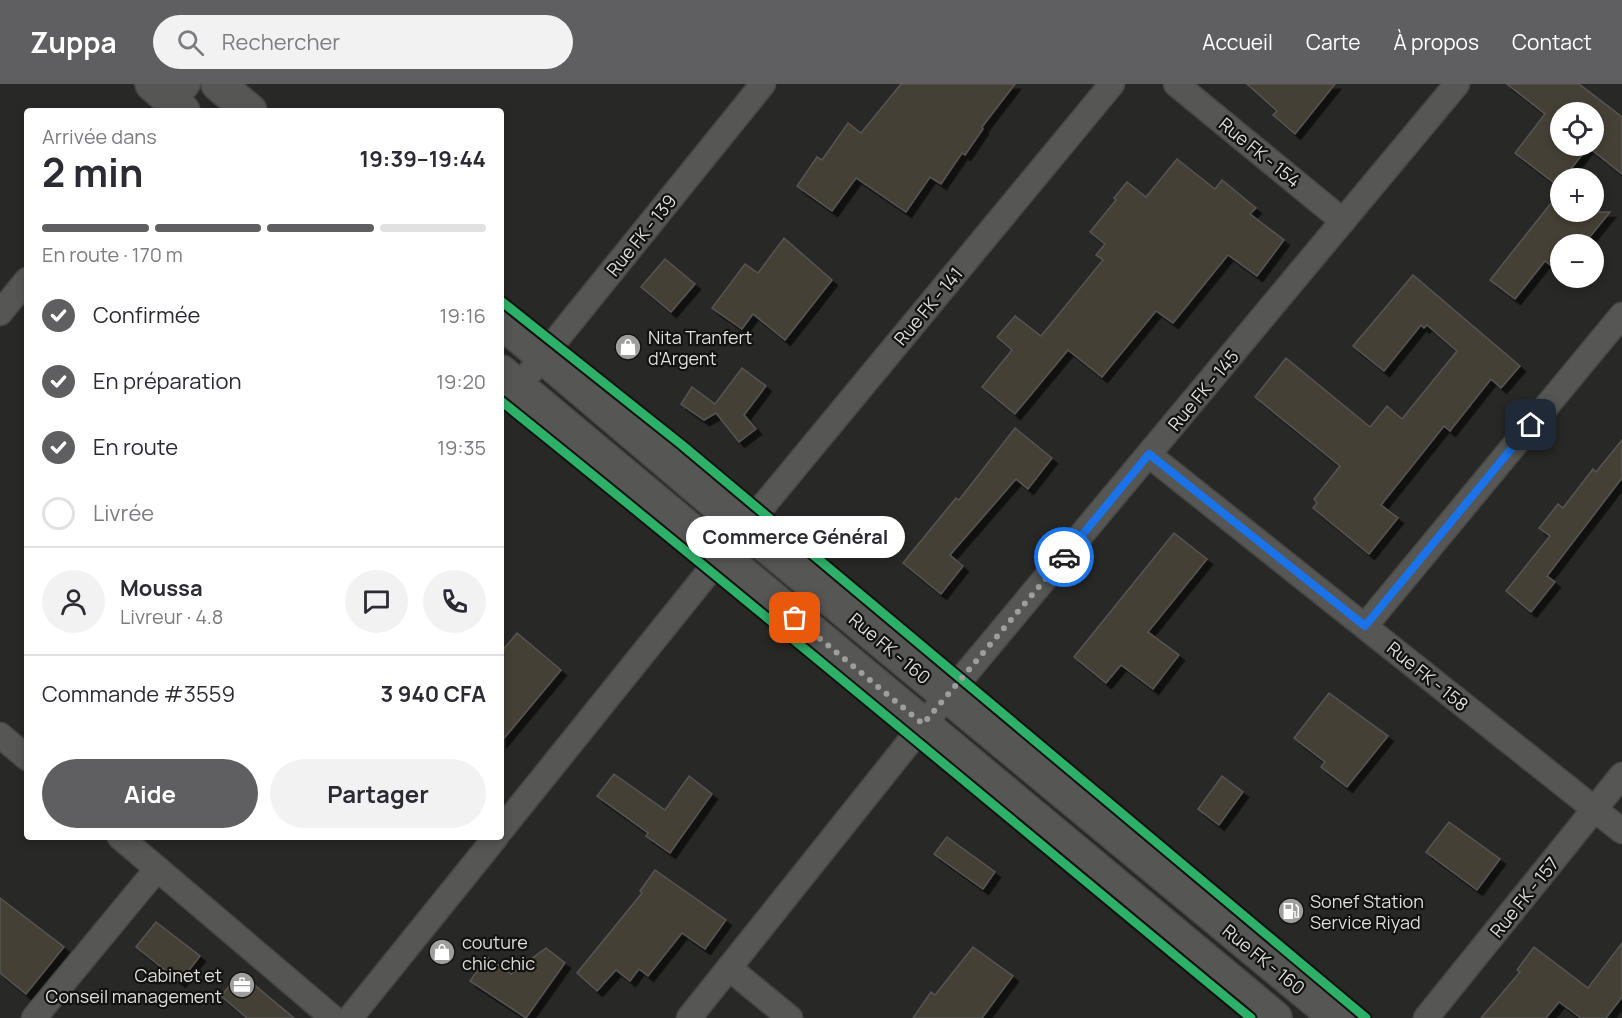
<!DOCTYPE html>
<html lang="fr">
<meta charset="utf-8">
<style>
:root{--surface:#fff;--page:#f2f2f3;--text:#2b2b33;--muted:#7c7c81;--line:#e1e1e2;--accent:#5f5f62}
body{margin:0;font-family:Manrope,sans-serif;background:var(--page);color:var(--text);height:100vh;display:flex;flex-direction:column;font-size:22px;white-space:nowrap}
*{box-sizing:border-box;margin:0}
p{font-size:20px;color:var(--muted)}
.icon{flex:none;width:33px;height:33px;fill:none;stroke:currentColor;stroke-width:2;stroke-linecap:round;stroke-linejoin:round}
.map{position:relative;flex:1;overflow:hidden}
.panel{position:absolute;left:24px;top:24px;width:480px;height:732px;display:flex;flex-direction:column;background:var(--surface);border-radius:6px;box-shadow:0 3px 9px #0003}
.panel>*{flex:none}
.fabs{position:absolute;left:1550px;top:18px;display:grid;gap:12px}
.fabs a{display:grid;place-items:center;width:54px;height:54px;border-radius:50%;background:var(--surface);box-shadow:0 3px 9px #0003;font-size:30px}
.pin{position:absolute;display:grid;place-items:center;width:51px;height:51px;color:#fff;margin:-26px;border-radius:12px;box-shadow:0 3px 9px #0006}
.courier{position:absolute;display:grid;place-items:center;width:60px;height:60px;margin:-30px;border:4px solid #1a73e8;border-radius:50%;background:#fff;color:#222;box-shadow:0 2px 8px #0007}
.bubble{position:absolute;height:42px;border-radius:21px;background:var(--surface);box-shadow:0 3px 9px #0003;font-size:20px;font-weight:700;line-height:42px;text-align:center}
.summary em{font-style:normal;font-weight:700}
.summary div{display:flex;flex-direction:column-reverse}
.summary{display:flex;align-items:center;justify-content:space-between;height:102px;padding:0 18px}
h1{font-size:39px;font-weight:700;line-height:45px}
.bar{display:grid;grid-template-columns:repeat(4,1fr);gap:9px 6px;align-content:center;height:72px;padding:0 18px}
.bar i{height:8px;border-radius:4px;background:var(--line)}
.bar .current{background:var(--accent)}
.bar p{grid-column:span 4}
.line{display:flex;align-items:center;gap:15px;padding:0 18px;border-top:2px solid var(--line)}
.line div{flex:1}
.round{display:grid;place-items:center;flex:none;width:63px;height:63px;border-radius:32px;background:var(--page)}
ol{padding:0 18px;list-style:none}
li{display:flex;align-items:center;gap:18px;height:66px}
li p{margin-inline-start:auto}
li .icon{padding:6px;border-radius:50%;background:var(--accent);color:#fff;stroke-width:4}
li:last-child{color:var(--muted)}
li i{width:33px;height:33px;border:3px solid var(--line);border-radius:50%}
.cta{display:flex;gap:12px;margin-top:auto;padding:12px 18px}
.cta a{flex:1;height:69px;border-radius:36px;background:var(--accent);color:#fff;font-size:24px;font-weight:700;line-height:69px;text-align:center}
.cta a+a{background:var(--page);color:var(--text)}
header{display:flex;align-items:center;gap:36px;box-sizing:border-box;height:84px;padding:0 30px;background:var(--accent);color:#fff}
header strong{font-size:28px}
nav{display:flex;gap:33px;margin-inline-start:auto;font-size:21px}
.search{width:420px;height:54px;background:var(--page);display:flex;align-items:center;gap:15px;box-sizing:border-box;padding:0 21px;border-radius:33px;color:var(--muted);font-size:22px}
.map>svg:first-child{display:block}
.building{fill:#454036;stroke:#565554;stroke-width:1.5;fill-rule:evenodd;filter:url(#shadow)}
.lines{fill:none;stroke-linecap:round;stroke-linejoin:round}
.minor-casing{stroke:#464644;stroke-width:27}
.secondary-casing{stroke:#464644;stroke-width:36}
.minor{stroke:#565655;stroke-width:24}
.secondary{stroke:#565655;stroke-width:33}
.cycleway-casing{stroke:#121210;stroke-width:13}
.cycleway{stroke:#2db169;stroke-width:9}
.done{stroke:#9e9e9c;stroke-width:6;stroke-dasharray:0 10.8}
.route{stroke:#1a73e8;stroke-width:8}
.labels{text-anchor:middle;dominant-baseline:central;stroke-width:4.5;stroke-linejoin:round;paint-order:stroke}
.street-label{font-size:18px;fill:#dededb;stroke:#121210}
.poi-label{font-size:18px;fill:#dededb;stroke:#121210;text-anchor:start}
</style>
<header>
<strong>Zuppa</strong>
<div class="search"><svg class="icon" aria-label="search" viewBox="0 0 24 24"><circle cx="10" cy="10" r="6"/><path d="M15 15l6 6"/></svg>Rechercher</div>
<nav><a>Accueil</a><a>Carte</a><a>À propos</a><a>Contact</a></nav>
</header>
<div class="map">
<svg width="1622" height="934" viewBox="0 0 1622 934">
<defs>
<filter id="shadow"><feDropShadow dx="5.5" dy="5.5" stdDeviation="0" flood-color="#0009"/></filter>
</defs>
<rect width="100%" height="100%" fill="#282826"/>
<g class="building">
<path d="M901 0H1015L982 43 983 45 965 71 962 69 941 100 930 93 906 128 856 94 832 127 797 102 817 73 822 76 848 39 861 49Z"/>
<path d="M1247 0H1335L1295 50 1273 31 1277 27Z"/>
<path d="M1507 0H1579L1622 33V90L1588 63 1564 94H1560L1558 102 1515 69 1545 30ZM1560 28H1593V62H1560Z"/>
<path d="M1177 75 1215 105 1222 96 1256 124 1250 130 1284 156 1257 192 1228 171 1173 239 1156 227 1102 293 1068 266 1015 330 982 303 1012 266 997 253 1015 232 1041 252 1103 176 1096 171 1105 160 1090 148 1116 116 1114 114 1127 98 1146 113Z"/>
<path d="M1560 108V128H1610L1584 160H1560V188L1545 177 1515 215 1490 196Z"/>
<path d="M784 154 832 196 785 256 753 230 742 245 712 224 745 180 758 189Z"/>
<path d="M665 175 695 200 671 228 641 203Z"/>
<path d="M1413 191 1520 282 1501 304 1491 295 1450 347 1444 342 1381 421 1398 434 1369 470 1313 424 1317 419 1314 415 1340 382 1255 313 1286 274 1370 343 1387 322 1402 335 1457 267 1427 241 1424 244 1421 241 1384 287 1353 262Z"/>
<path d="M742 284 766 302 744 331 756 345 739 358 716 329 704 336 681 320 692 303 715 320Z"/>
<path d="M1015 344 1052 374 1028 405 1016 395 950 471 963 482 941 510 903 479 956 414 959 416Z"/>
<path d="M1622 356V394L1547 492 1555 498 1531 528 1506 507 1550 452 1539 444 1558 420 1563 424 1593 385 1596 388Z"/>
<path d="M1174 449 1207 475 1148 548 1179 571 1153 605 1121 581 1106 599 1074 573Z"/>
<path d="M517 549 561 586 501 658V568Z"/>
<path d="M1329 609 1388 652 1347 703 1321 683 1325 678 1294 654Z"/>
<path d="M614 690 665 726 689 692 712 710 670 769 646 752 648 749 597 712Z"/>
<path d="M1222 692 1243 708 1219 741 1198 725Z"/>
<path d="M1449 738 1500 775 1477 806 1426 768Z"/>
<path d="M947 753 995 788 983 805 934 770Z"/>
<path d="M655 786 726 836 705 865 682 849 648 892 639 885 630 897 616 886 597 907 577 889 642 809 640 807Z"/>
<path d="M0 814 64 863 26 910 0 889Z"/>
<path d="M156 838 200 872 180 898 136 863Z"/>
<path d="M1622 859V913L1606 934H1581L1559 918 1546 934H1481L1520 888 1517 886 1534 863 1588 904Z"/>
<path d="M973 863 1013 892 982 934H913L931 908 935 911Z"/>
<path d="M546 864 565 879 526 934 470 897 487 873 511 890Z"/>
<path d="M240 889 294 934H247L221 912Z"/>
</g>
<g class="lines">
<g class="minor-casing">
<g id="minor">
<path d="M1176 0 1343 137"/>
<path d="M166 27 188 0"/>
<path d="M0 229 27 196"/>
<path d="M519 302 763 0"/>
<path d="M1149 371 1622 747"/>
<path d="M1365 542 1622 231"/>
<path d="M0 651 27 674"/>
<path d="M501 746 711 485 1112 0"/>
<path d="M120 753 333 934"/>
<path d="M729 884 790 934"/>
<path d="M34 934 157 785"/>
<path d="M350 934 496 753"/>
<path d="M689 934 923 641 1457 0"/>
<path d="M1426 934 1622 691"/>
</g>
</g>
<g class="secondary-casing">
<g id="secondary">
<path d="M152 0 183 27"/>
<path d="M218 0 250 27"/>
<path d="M501 237 745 444 1337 934"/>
<path d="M501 288 1275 934"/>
</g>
</g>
<use href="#minor" class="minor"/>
<use href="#secondary" class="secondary"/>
<g class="cycleway-casing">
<g id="cycleway">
<path d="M501 217 682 361 1366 934"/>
<path d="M501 317C754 520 1001 728 1251 934"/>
</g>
</g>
<use href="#cycleway" class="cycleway"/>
</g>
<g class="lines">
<path class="done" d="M795 534 923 640 1064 473"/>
<path class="route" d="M1064 473 1149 370 1365 542 1531 341"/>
</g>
<defs>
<g id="shop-disc" transform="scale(1.35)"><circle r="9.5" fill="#9e9e9c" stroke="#121210"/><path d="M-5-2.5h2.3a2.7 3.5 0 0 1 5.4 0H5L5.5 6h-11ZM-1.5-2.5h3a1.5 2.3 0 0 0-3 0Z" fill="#fff"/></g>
<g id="fuel-disc" transform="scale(1.35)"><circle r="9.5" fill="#9e9e9c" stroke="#121210"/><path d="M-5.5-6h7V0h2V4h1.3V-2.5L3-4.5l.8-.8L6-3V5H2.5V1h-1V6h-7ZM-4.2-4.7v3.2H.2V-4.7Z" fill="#fff"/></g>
<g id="office-disc" transform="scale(1.35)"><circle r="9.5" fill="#9e9e9c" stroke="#121210"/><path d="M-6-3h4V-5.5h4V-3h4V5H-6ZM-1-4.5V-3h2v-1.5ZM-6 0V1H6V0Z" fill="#fff"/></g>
</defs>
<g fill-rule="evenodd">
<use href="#shop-disc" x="628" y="263"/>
<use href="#fuel-disc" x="1291" y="827"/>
<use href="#shop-disc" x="442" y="868"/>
<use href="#office-disc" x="242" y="901"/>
</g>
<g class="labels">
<g class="street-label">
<text transform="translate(1260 68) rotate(39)">Rue FK - 154</text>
<text transform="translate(641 151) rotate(-51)">Rue FK - 139</text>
<text transform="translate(928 222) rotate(-50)">Rue FK - 141</text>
<text transform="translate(1203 306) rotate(-50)">Rue FK - 145</text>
<text transform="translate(890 564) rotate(40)">Rue FK - 160</text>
<text transform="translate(1428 592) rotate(39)">Rue FK - 158</text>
<text transform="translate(1524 813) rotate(-51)">Rue FK - 157</text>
<text transform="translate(1264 875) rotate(39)">Rue FK - 160</text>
</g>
<g class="poi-label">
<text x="648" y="253">Nita Tranfert<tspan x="648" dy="21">d'Argent</tspan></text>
<text x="1310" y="817">Sonef Station<tspan x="1310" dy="21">Service Riyad</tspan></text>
<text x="462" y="858">couture<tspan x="462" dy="21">chic chic</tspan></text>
<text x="222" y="891" text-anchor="end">Cabinet et<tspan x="222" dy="21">Conseil management</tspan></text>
</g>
</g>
</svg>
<div class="fabs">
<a><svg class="icon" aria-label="locate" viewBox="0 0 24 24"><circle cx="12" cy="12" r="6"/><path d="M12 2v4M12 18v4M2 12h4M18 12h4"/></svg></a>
<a>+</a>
<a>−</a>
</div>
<div class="pin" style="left:795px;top:534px;background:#ea580c"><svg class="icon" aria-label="bag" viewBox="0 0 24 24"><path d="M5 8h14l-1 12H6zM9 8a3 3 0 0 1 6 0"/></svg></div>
<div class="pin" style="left:1531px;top:341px;background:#1f2937"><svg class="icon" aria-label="home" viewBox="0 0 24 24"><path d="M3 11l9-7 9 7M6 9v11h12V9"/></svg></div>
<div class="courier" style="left:1064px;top:473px"><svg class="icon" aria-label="car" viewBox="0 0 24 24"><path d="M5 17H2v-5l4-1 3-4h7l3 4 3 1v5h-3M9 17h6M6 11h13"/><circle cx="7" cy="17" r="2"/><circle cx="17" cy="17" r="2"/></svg></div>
<div class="bubble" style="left:686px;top:432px;width:219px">Commerce Général</div>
<section class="panel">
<div class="summary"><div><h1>2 min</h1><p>Arrivée dans</p></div><em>19:39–19:44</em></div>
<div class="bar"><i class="current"></i><i class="current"></i><i class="current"></i><i></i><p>En route · 170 m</p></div>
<ol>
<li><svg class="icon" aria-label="check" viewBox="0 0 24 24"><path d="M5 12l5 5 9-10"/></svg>Confirmée<p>19:16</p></li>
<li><svg class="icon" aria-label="check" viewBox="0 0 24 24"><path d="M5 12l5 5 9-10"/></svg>En préparation<p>19:20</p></li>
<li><svg class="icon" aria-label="check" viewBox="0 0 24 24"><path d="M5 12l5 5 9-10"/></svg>En route<p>19:35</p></li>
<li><i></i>Livrée</li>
</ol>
<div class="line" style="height:108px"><a class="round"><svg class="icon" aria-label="person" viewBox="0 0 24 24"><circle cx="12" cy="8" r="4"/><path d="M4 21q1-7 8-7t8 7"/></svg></a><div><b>Moussa</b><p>Livreur · 4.8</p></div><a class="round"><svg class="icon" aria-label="chat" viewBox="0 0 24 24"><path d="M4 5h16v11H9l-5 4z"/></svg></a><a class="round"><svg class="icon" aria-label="phone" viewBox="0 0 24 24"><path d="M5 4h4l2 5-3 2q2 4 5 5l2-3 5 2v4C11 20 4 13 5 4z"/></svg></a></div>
<div class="line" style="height:78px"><div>Commande #3559</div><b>3 940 CFA</b></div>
<div class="cta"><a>Aide</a><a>Partager</a></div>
</section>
</div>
